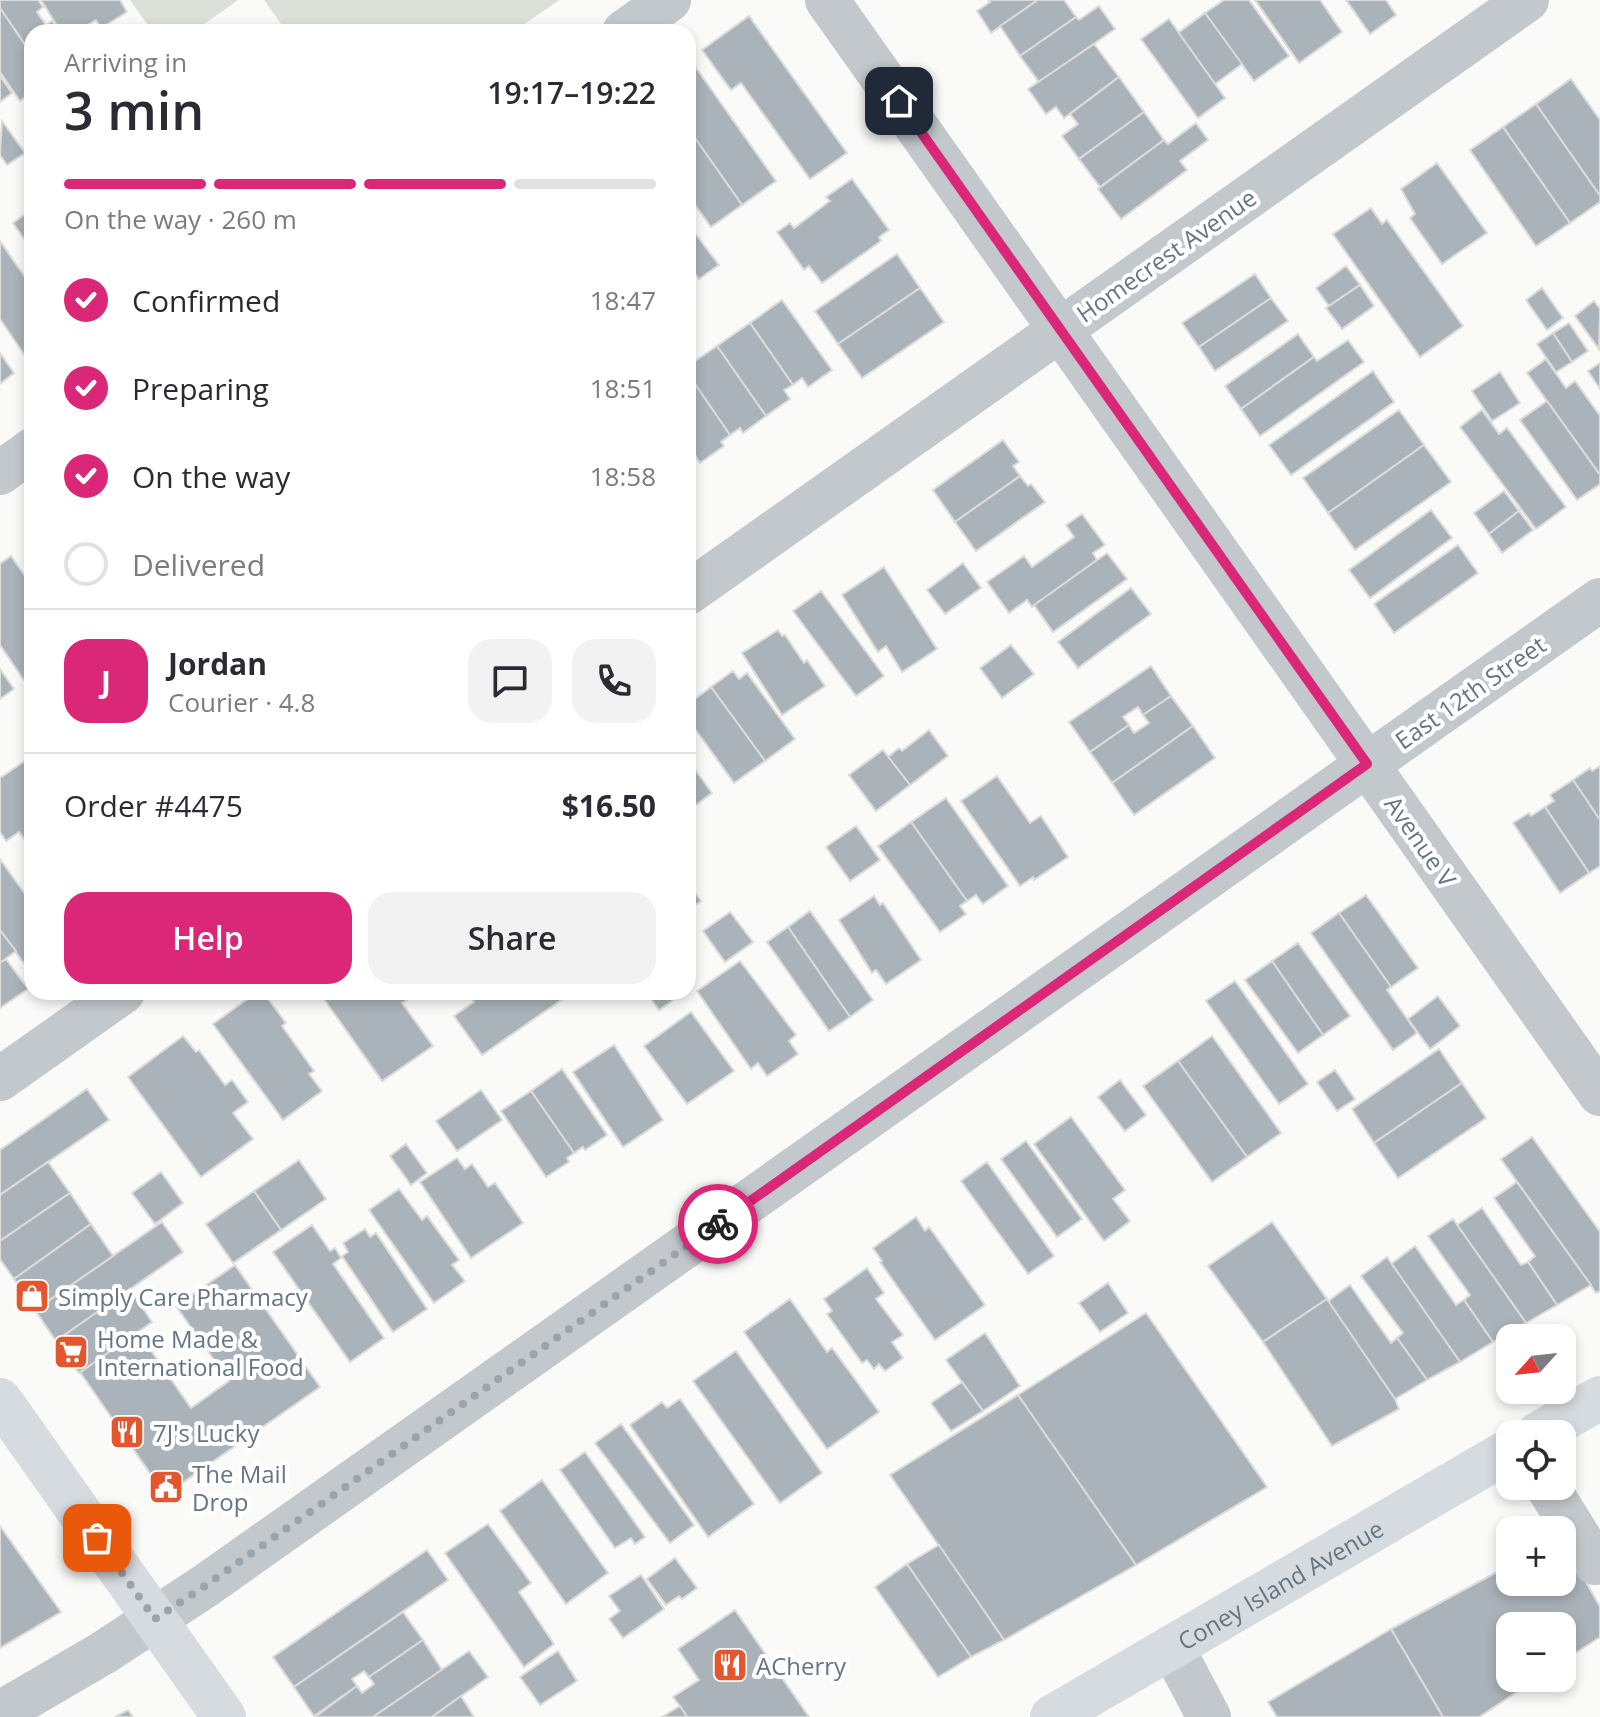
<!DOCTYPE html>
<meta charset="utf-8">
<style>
:root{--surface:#fff;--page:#f2f2f3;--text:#2b2b33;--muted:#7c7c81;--line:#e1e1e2;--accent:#db2777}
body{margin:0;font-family:"Open Sans",sans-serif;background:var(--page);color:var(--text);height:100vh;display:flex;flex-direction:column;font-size:30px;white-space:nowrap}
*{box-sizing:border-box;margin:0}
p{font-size:26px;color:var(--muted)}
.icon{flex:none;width:44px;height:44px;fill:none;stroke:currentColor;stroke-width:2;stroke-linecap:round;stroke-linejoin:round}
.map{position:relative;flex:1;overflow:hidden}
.drawer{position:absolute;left:24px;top:24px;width:672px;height:976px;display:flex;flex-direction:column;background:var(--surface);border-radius:24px;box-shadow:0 4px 12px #0003}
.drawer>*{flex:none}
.needle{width:52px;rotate:243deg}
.buttons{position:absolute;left:1496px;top:1324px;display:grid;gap:16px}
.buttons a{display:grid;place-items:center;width:80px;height:80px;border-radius:16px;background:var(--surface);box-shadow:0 4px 12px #0003;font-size:40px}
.pin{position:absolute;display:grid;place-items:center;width:68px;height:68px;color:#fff;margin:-34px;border-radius:16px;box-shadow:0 4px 12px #0006}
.courier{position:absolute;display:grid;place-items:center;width:80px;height:80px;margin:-40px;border:6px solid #db2777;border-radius:50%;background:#fff;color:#222;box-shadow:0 2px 10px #0007}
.overview em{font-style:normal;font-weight:600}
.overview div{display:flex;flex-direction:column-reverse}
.overview{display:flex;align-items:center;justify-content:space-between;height:136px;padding:0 40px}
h1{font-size:52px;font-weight:600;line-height:60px}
.bar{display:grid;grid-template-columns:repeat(4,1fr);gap:12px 8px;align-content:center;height:96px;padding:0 40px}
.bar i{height:10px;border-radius:6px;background:var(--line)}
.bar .on{background:var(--accent)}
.bar p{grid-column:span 4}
.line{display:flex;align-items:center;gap:20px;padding:0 40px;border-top:2px solid var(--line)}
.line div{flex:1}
.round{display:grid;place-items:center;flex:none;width:84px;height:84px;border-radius:24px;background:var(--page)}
ol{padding:0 40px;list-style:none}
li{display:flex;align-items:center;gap:24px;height:88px}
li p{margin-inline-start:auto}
li .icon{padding:8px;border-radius:50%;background:var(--accent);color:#fff;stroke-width:4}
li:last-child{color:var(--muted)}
li i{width:44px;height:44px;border:4px solid var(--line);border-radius:50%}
.button{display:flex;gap:16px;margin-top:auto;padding:16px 40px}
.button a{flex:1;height:92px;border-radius:24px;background:var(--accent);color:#fff;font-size:32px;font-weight:600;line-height:92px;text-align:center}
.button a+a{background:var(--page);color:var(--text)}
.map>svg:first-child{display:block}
.green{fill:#dadfd7}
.building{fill:#aab3b9;stroke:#dcdcda;stroke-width:2}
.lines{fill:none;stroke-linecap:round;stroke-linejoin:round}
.minor{stroke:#c3c8cc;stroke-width:44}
.major{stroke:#d6dbdf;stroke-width:44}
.done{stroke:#99a4ac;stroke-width:8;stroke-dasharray:0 14.4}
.route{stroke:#db2777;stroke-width:10}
.labels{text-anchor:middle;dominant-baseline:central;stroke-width:8;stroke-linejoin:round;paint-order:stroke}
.street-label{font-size:24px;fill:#657683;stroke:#fff}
.poi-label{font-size:24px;fill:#657683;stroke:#fff;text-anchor:start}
</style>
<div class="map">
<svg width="1600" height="1717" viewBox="0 0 1600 1717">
<rect width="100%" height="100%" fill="#fafaf8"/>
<g class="green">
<path d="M130 0H238L193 32H153Z"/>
<path d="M264 0H559L513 32H287Z"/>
</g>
<g class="building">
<path d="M0 0H38L43 7 37 12 46 25 52 21 60 32H32V55L0 8Z"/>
<path d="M41 0H120L127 12 101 28 96 20 76 32H61Z"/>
<path d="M988 0H1038L991 33 977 11 990 2Z"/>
<path d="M1038 0H1064L1076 17 1020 56 1000 26Z"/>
<path d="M1224 0H1249L1289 56 1254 81 1205 13Z"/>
<path d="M1255 0H1320L1342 32 1299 63Z"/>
<path d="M1346 0H1386L1396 15 1370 34Z"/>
<path d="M1099 6 1115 29 1039 82 1020 56 1076 17 1079 20Z"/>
<path d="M0 8 32 55V92L20 101 0 72Z"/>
<path d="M1205 13 1242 64 1215 84 1178 33Z"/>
<path d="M749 16 847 153 810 179 741 83 731 90 702 50Z"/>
<path d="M1169 19 1225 98 1198 118 1141 39Z"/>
<path d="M1094 44 1119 77 1064 118 1056 107 1046 114 1028 89Z"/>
<path d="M689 58 776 181 742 205 688 128Z"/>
<path d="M0 76 12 93 0 102Z"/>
<path d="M1119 77 1144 112 1079 159 1062 136 1078 124 1070 114Z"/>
<path d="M1571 79 1600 120V196L1536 104Z"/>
<path d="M1536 104 1600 196V202L1570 223 1503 127Z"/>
<path d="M1144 112 1164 140 1100 187 1079 159Z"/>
<path d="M2 121 25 153 7 165 0 155Z"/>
<path d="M1196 123 1208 140 1180 161 1187 170 1121 219 1098 189 1164 140 1168 144Z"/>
<path d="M1503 127 1570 223 1536 246 1470 150Z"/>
<path d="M688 128 742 205 711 227 688 195Z"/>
<path d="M1437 163 1487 233 1442 264 1410 218 1415 214 1401 189Z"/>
<path d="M852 179 889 230 879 237 881 241 822 283 809 266 804 270 777 232 790 223 794 228 830 201 826 197Z"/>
<path d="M1371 208 1382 224 1387 220 1463 326 1420 357 1333 234Z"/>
<path d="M32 209V250L13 223Z"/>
<path d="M688 224 719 265 699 279 688 264Z"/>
<path d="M0 241 32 287V366L0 319Z"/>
<path d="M897 254 920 288 838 344 815 311Z"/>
<path d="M1346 266 1360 285 1329 306 1316 288Z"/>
<path d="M1255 274 1271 298 1199 347 1182 323Z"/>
<path d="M1360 285 1374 306 1342 329 1326 308Z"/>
<path d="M920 288 944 322 862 378 838 344Z"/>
<path d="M1542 288 1563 318 1547 330 1526 300Z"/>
<path d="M1271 298 1288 321 1215 371 1199 347Z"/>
<path d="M782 300 832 370 808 387 802 378 793 385 750 323Z"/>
<path d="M1594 301 1600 309 1599 349 1575 316Z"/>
<path d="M750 323 793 385 784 390 790 399 766 416 717 346Z"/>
<path d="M1569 323 1588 351 1572 362 1553 333Z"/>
<path d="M1553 333 1572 362 1556 372 1537 344Z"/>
<path d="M1298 334 1314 357 1241 409 1225 386Z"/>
<path d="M1348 340 1364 362 1260 436 1241 409 1314 357 1317 361Z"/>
<path d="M717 346 766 416 743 433 740 428 730 435 688 374V366Z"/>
<path d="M0 353 14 373 0 384Z"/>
<path d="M1546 359 1566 388 1575 381 1600 416V475L1527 373Z"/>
<path d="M1600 363V389L1588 371Z"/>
<path d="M1373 371 1394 402 1291 475 1269 445Z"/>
<path d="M1500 372 1520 403 1492 421 1472 391Z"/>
<path d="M688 374 730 435 721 442 724 446 700 463 688 445Z"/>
<path d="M1547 401 1600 475V484L1577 500 1520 420Z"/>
<path d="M1399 410 1424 445 1328 513 1303 478Z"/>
<path d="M1482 410 1499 434 1507 428 1566 507 1536 529 1460 427Z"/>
<path d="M1003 440 1019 462 1013 466 1020 476 955 522 933 490Z"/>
<path d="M688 445 697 458 688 464 692 469 688 471Z"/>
<path d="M1424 445 1451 482 1355 550 1328 513Z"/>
<path d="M1020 476 1028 486 1031 484 1045 502 976 551 955 522Z"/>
<path d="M1504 491 1519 511 1489 534 1474 513Z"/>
<path d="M1431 510 1452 538 1370 598 1349 570Z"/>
<path d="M1519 511 1533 530 1502 553 1489 534Z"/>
<path d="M1082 514 1105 545 1093 553 1097 560 1032 607 1027 600 1009 613 987 582 1024 556 1032 567 1074 537 1066 525Z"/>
<path d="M1458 545 1478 573 1394 633 1374 604Z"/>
<path d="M1107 553 1127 579 1053 632 1034 605Z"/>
<path d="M11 556 32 586 30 689 0 645V564Z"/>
<path d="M963 563 981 588 945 614 927 590Z"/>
<path d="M884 567 937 649 902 672 886 646 878 652 842 595Z"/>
<path d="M1131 588 1151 614 1078 668 1058 642Z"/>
<path d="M821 591 884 676 856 696 793 611Z"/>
<path d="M778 630 782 636 785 635 804 663 807 660 825 686 782 715 742 653Z"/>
<path d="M1011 645 1034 674 1002 698 980 668Z"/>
<path d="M1151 666 1171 696 1143 715 1138 707 1123 717 1129 725 1090 752 1069 722Z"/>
<path d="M0 669 14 689 0 699Z"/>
<path d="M733 671 739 679 747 673 795 739 765 761 711 687Z"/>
<path d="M711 687 765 761 734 783 688 719V715L695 710 690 703Z"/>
<path d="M1171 696 1193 726 1112 783 1090 752 1129 725 1134 733 1149 723 1143 715Z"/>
<path d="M1193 726 1215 758 1134 815 1112 783Z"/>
<path d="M929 730 948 756 910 785 888 757 899 748 902 751Z"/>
<path d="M883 750 910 785 876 811 849 775Z"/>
<path d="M32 756V850L19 832 6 841 0 832V778Z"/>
<path d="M688 760 712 793 688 811Z"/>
<path d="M1600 766V820L1573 780 1590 768 1592 771Z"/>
<path d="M997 776 1030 823 1041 816 1068 857 1034 880 1033 877 1020 886 961 801Z"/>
<path d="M1573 780 1600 820V866L1589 873 1545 807 1554 801 1550 795Z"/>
<path d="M946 798 1008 886 983 904 976 895 967 901 911 822Z"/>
<path d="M1545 807 1589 873 1560 893 1513 823 1529 813 1531 816Z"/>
<path d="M911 822 967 901 960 906 966 914 940 932 878 846Z"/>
<path d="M856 826 880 860 850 881 826 847Z"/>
<path d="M0 859 32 904V966L28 969 0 930Z"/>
<path d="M688 883 701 901 688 910Z"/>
<path d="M1366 895 1418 968 1391 987 1339 913Z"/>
<path d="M874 896 880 905 883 903 921 960 886 984 876 970 872 973 839 920Z"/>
<path d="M810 911 873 1000 850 1017 788 927Z"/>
<path d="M730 912 753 942 725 962 703 931Z"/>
<path d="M1339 913 1391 987 1387 990 1417 1033 1393 1050 1311 933Z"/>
<path d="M788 927 850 1017 829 1031 767 942Z"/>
<path d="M0 930 16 951 0 963Z"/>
<path d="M1298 943 1350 1016 1323 1035 1272 961Z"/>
<path d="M6 959 28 989 0 1008V963Z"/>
<path d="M740 961 796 1035 789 1041 798 1054 767 1076 758 1063 751 1069 697 991Z"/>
<path d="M1272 961 1323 1035 1298 1053 1245 980Z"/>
<path d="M1235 981 1308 1084 1279 1104 1206 1001Z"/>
<path d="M257 992H263L286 1023 282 1026 314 1071 309 1074 322 1091 283 1120 213 1024Z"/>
<path d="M319 992H413L415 995 402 1003 433 1046 382 1081Z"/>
<path d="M467 992H568L570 994 482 1055 454 1016 474 1002Z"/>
<path d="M646 992H685L659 1010Z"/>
<path d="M1438 996 1460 1026 1430 1049 1408 1019Z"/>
<path d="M691 1012 734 1071 687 1104 644 1046Z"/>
<path d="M183 1036 196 1052 199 1050 225 1085 232 1080 248 1102 233 1113 253 1139 201 1177 128 1077Z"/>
<path d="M1212 1036 1281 1133 1247 1157 1178 1061Z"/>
<path d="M614 1045 663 1120 623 1147 573 1072Z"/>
<path d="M1439 1049 1462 1083 1374 1143 1352 1109Z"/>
<path d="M1178 1061 1247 1157 1212 1182 1143 1086Z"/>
<path d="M562 1069 607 1135 585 1150 583 1147 574 1153 531 1091Z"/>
<path d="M1335 1070 1355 1099 1337 1111 1317 1082Z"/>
<path d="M1120 1080 1146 1115 1125 1131 1098 1097Z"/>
<path d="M1462 1083 1486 1118 1398 1178 1374 1143Z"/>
<path d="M87 1089 109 1120 0 1195V1150Z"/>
<path d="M481 1090 502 1120 457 1151 436 1121Z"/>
<path d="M531 1091 574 1153 567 1158 569 1162 546 1177 501 1111Z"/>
<path d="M1071 1117 1125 1190 1113 1199 1130 1221 1104 1241 1034 1144Z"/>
<path d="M1532 1137 1600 1232V1291L1596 1293 1501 1159Z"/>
<path d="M1026 1141 1082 1219 1057 1237 1001 1159Z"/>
<path d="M406 1144 427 1173 411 1185 390 1156Z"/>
<path d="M457 1158 465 1169 472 1164 488 1187 495 1183 523 1223 471 1258 420 1182Z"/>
<path d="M299 1160 326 1199 281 1230 254 1191Z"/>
<path d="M48 1162 70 1193 0 1241V1195Z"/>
<path d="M987 1162 1054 1256 1028 1274 961 1181Z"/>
<path d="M161 1172 183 1203 155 1224 132 1193Z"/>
<path d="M1517 1182 1591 1285 1557 1305 1528 1262 1535 1256 1494 1198Z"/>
<path d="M399 1189 422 1220 427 1216 459 1260 452 1265 465 1281 434 1303 369 1210Z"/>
<path d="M254 1191 281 1230 233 1263 206 1224Z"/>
<path d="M70 1193 91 1224 14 1279 0 1259V1241Z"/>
<path d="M1482 1208 1521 1265 1528 1262 1557 1305 1526 1323 1457 1225Z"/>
<path d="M916 1217 925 1231 929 1227 985 1305 935 1340 880 1262 882 1261 873 1248Z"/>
<path d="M1453 1219 1526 1323 1493 1342 1464 1300 1470 1295 1428 1236Z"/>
<path d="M162 1222 183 1252 56 1341 35 1310Z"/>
<path d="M1272 1222 1327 1299 1263 1342 1208 1266Z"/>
<path d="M91 1224 113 1256 35 1310 14 1279Z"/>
<path d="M312 1225 330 1251 335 1248 341 1258 333 1264 384 1338 350 1362 273 1252Z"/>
<path d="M365 1229 370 1237 376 1233 427 1309 393 1332 342 1256 348 1252 343 1243Z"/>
<path d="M1415 1246 1456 1305 1464 1300 1493 1342 1460 1362 1391 1264Z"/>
<path d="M1387 1257 1460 1362 1427 1380 1397 1338 1403 1333 1361 1276Z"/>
<path d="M235 1265 320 1387 165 1495 80 1372 138 1332 191 1408 229 1381 176 1306Z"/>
<path d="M867 1268 884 1293 876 1299 903 1335 892 1342 903 1358 885 1371 879 1364 874 1369 867 1360 862 1363 827 1314 832 1311 824 1299Z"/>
<path d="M1108 1283 1128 1313 1100 1332 1079 1303Z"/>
<path d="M1350 1285 1391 1343 1397 1338 1427 1380 1395 1399 1327 1302Z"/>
<path d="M130 1289 152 1322 79 1373 56 1341Z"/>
<path d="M790 1299 827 1352 832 1348 879 1412 827 1449 744 1332Z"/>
<path d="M1327 1299 1395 1399 1399 1409 1332 1446 1263 1342Z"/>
<path d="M1146 1313 1267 1487 1136 1565 1018 1395Z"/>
<path d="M985 1333 1020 1386 983 1411 946 1360Z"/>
<path d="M736 1351 822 1473 780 1503 693 1381Z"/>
<path d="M962 1382 983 1411 951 1431 931 1403Z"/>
<path d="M1018 1395 1136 1565 1004 1640 890 1475Z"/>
<path d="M680 1399 754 1504 708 1537 630 1425 662 1402 667 1408Z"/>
<path d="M621 1424 694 1525 670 1543 595 1443Z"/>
<path d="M585 1452 645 1537 635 1544 631 1538 615 1548 560 1470Z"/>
<path d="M542 1480 608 1573 566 1604 500 1511Z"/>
<path d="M488 1524 531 1583 519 1592 554 1644 524 1667 445 1553Z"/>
<path d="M0 1526 61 1612 0 1648Z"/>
<path d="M1562 1539 1600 1607V1637L1562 1662V1626H1510V1678H1538L1479 1717H1443L1391 1629 1510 1565V1582H1562Z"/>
<path d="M939 1545 1004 1640 971 1657 907 1564Z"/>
<path d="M427 1550 448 1580 294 1687 273 1657Z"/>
<path d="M675 1558 697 1588 682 1599 679 1596 666 1605 647 1579Z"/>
<path d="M907 1564 971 1657 938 1677 875 1587Z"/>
<path d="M641 1575 664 1609 623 1638 609 1619 620 1611 609 1596Z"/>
<path d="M735 1610 809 1717H687L680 1706 673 1697 699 1680 678 1649Z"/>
<path d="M403 1612 423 1640 369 1677 364 1671 352 1679 357 1686 314 1716 294 1687Z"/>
<path d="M1391 1629 1443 1717H1277L1268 1702Z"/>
<path d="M423 1640 442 1670 373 1717H315L357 1686 362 1693 374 1684 369 1677Z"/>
<path d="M469 1651 488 1677 432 1717H373Z"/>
<path d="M558 1651 577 1681 540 1705 520 1677Z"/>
<path d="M461 1696 474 1717H432Z"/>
<path d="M680 1706 687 1717H662Z"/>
<path d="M128 1710 133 1717H115Z"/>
</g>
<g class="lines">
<g class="minor">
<path d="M827 0 1600 1094"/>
<path d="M624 32 669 0"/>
<path d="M0 473 32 450"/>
<path d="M688 593 1527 0"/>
<path d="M0 1079 123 992"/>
<path d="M1547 1486 1595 1563 1600 1560"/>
<path d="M1172 1647 1209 1717"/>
<path d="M0 1713 103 1653 205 1586 1600 600"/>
</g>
<g class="major">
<path d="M0 1400 224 1717"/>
<path d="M1538 1434 1600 1398"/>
<path id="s1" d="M1052 1717 1510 1450"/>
</g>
</g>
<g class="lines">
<path class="done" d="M97 1538 155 1619 205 1586 718 1224"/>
<path class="route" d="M718 1224 1367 764 899 101"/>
</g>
<defs>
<g id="shop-square" transform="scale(1.8)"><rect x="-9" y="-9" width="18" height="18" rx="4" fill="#e4572e" stroke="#fff"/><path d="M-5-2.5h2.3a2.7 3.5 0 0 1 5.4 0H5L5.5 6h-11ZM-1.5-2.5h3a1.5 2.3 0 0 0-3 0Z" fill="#fff"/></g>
<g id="supermarket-square" transform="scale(1.8)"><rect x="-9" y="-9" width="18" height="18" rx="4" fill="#e4572e" stroke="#fff"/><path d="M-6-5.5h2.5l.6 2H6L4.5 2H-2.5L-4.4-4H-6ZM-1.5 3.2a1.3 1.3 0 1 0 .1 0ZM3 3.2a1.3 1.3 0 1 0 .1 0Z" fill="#fff"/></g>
<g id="restaurant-square" transform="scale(1.8)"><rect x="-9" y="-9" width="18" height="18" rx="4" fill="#e4572e" stroke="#fff"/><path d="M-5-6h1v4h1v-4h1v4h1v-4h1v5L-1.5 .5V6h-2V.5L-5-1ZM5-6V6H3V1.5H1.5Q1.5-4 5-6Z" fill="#fff"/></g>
<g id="civic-square" transform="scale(1.8)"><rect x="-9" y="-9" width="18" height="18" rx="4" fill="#e4572e" stroke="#fff"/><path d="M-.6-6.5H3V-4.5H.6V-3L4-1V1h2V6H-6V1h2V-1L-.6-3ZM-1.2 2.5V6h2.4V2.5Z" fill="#fff"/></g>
</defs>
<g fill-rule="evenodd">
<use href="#shop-square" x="32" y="1296"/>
<use href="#supermarket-square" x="71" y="1352"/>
<use href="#restaurant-square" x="127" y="1432"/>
<use href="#civic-square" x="166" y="1487"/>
<use href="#restaurant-square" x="730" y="1665"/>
</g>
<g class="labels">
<g class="street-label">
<text transform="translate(1166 255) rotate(-35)">Homecrest Avenue</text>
<text transform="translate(1470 692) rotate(-35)">East 12th Street</text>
<text transform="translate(1421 841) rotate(55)">Avenue V</text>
<text stroke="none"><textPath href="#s1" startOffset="264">Coney Island Avenue</textPath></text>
</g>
<g class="poi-label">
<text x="58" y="1296">Simply Care Pharmacy</text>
<text x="97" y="1338">Home Made &amp;<tspan x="97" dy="28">International Food</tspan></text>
<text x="153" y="1432">7J's Lucky</text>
<text x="192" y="1473">The Mail<tspan x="192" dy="28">Drop</tspan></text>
<text x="756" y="1665">ACherry</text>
</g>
</g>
</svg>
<div class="buttons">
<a><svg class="needle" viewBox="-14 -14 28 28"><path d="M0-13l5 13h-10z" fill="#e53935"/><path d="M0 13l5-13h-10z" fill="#7c7c81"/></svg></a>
<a><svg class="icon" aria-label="locate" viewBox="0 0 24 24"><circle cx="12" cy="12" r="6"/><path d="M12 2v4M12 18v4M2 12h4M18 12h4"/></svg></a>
<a>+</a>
<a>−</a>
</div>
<div class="pin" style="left:97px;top:1538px;background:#ea580c"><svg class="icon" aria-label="bag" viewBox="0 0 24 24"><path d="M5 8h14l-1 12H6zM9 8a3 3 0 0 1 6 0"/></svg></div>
<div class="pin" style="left:899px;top:101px;background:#1f2937"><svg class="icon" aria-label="home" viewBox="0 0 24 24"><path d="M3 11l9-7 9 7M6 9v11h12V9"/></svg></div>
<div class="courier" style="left:718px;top:1224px"><svg class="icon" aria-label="bike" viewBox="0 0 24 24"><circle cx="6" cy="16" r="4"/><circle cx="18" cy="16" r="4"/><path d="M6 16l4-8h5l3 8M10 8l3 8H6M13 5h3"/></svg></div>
<section class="drawer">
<div class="overview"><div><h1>3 min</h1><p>Arriving in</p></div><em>19:17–19:22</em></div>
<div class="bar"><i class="on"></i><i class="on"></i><i class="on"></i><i></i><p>On the way · 260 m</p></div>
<ol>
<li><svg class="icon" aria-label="check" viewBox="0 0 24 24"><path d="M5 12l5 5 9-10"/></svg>Confirmed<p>18:47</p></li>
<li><svg class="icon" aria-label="check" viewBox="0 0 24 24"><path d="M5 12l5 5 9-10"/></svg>Preparing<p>18:51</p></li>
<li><svg class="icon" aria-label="check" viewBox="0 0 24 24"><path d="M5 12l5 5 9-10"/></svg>On the way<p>18:58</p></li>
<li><i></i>Delivered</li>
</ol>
<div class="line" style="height:144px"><b class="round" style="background:var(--accent);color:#fff">J</b><div><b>Jordan</b><p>Courier · 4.8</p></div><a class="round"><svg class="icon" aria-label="chat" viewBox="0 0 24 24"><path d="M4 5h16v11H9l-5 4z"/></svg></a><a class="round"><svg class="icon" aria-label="phone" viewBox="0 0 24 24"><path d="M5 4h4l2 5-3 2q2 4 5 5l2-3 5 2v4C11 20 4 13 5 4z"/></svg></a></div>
<div class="line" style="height:104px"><div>Order #4475</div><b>$16.50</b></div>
<div class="button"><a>Help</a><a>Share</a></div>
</section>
</div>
